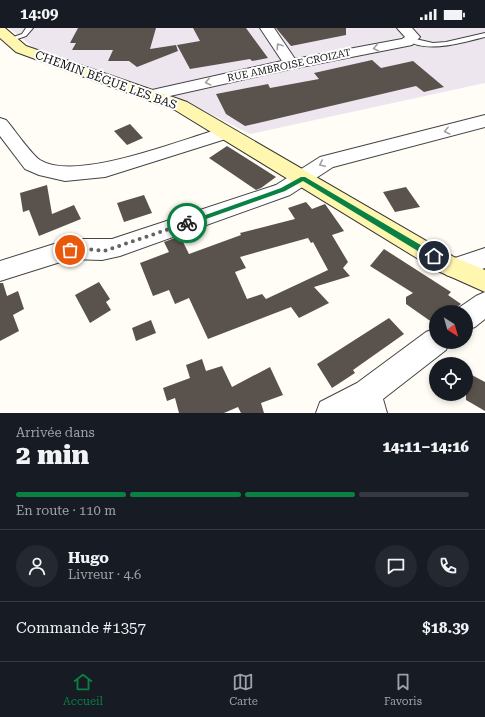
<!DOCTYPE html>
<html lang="fr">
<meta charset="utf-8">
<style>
:root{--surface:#171b24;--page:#242831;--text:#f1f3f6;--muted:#9ea1a6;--line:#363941;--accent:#0b8043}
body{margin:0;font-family:"Roboto Serif",serif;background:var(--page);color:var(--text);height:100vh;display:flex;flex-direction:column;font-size:15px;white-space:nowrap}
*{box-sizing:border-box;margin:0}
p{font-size:13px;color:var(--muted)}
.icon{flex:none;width:22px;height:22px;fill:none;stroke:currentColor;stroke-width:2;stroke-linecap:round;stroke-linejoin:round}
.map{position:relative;height:385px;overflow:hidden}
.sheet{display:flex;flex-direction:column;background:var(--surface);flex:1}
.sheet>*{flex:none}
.needle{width:26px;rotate:143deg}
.tools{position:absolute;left:429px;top:277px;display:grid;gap:8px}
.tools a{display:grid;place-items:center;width:44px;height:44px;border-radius:50%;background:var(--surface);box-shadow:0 2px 6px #0003;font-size:20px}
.pin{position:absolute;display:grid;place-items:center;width:34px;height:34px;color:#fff;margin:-17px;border:2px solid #fff;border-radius:50%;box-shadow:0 1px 4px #0007}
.courier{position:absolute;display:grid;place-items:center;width:40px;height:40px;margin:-20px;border:3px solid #0b8043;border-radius:50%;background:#fff;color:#222;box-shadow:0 1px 5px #0007}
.overview em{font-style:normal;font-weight:800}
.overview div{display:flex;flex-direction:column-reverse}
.overview{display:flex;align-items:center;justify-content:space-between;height:68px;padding:0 16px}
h1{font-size:26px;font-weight:800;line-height:30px}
.bar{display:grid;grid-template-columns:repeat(4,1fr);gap:6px 4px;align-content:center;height:48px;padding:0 16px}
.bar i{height:5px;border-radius:3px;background:var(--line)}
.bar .on{background:var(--accent)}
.bar p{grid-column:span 4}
.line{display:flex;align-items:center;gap:10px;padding:0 16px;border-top:1px solid var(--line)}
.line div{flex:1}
.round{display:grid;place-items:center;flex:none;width:42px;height:42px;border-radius:21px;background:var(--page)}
.status{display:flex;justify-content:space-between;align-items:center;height:28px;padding:0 20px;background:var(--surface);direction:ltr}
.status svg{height:11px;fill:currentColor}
.menu{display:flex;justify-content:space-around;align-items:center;height:56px;border-top:1px solid var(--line);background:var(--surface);font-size:11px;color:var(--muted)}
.menu a{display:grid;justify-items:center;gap:2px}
.menu .on{color:var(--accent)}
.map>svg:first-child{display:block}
.industrial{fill:#eee6ef}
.building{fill:#5a524d;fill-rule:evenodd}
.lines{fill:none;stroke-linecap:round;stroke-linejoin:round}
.lane-casing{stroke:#444;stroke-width:2}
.street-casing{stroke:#444;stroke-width:2}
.secondary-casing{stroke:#333;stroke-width:2}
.lane{fill:#fff;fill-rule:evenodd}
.street{fill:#fff;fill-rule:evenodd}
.secondary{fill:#fff6b0;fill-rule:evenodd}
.oneway{stroke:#a0a0a0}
.route{fill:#0b8043}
.done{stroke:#646461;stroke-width:4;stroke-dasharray:0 7.2}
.labels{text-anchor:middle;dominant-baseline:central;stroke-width:4;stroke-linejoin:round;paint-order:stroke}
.far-street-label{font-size:10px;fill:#111;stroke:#fff}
.street-label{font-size:12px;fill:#111;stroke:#fff}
</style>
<div class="status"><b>14:09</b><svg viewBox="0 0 49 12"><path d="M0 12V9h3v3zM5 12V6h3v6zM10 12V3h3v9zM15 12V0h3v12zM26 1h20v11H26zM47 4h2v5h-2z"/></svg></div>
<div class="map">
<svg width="485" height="385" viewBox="0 0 485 385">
<rect width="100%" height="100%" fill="#fffdf5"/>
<path class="industrial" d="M9 0H485V55L250 106 189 75 80 35 34 20Z"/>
<g class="building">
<path d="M78 0H156L150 21 176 17 178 23 137 39 129 33H108L113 22H72L76 15H70Z"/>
<path d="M193 0H246L268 30 252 33 250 31 190 41 177 17 200 13Z"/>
<path d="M276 0H346V7L291 18Z"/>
<path d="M372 32 381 40 413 33 444 59 424 64 416 58 245 98 226 86 216 66 268 56 270 60 319 51 314 45Z"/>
<path d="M130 96 143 110 127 117 114 103Z"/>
<path d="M227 118 276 149 261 160 256 162 209 130Z"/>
<path d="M47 157 52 186 74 177 81 191 39 208 29 182 23 184 20 165Z"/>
<path d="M406 159 420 179 395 184 383 164Z"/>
<path d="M144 167 152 185 124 194 117 175Z"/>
<path d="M306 174 312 181 325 176 344 203 332 207 348 234 343 240 350 248 314 259 329 275 299 290 291 279 208 311 189 270 175 276 169 262 153 268 140 235 169 224 164 214 180 208 189 226 241 207 240 205 295 191 288 180ZM308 210 311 215 313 214 328 242 266 271 262 266 247 271 235 244 246 240 240 229Z"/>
<path d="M384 221 451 264 448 267 461 276 456 280 455 284H436V297L406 276V269L413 265 370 238Z"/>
<path d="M99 254 110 271 106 274 111 282 90 295 75 267Z"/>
<path d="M0 255H3L7 268 18 263 24 281 13 287 19 303 0 313Z"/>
<path d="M389 290 404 306 353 342 355 345 332 360 317 336Z"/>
<path d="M151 292 156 305 136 313 132 300Z"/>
<path d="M202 331 206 343 222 338 232 359 270 339 283 367 261 375 264 385H241L238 379 224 385H179L175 370 167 373 163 360 190 350 186 337Z"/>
<path d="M466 344 485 354V383L466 372Z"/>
</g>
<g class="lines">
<g class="lane-casing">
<g id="lane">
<path d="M26 0H33L26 8 9 14 5 12 22 6Z"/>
<path d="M485 5V9C464 14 426 26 407 12L411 10 433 15 446 14Z"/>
</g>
</g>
<g class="street-casing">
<g id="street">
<path d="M260 0H274L295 31 402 11 405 9 397 0H412L420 9 412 17 407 18 291 41 152 72 146 71 144 67 146 63 152 62 282 33Z"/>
<path d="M485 87V99L333 139 290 167 120 228 102 232 70 231 0 253V233L70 211H112L276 157 320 129Z"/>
<path d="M0 90 6 92C14 101 31 126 40 132 77 155 184 110 226 99L232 101 235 105 232 109 105 149 65 153 39 147 25 141 0 108Z"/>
<path d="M485 220V240L455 250 446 247 443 240 446 233Z"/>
<path d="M485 264V291L475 299 466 302V284H456L457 281 476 268Z"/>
<path d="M436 300V314H449L446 322 383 371 387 385H316L320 374 357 355 426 304Z"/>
</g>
</g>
<g class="secondary-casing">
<path id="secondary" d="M0 0H5L26 18 187 74 454 229 485 242V264L438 243 175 82 16 24 0 10Z"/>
</g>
<use href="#lane" class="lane"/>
<use href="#street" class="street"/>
<use href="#secondary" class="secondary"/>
</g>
<defs><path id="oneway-chevron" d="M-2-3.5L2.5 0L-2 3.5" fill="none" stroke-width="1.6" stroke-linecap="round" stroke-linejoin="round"/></defs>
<g class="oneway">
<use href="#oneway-chevron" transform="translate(279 18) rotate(-124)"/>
<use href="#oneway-chevron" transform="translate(376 20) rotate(169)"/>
<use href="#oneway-chevron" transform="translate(208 54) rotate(168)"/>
<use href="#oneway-chevron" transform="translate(447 103) rotate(166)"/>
<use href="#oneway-chevron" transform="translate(322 136) rotate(155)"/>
</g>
<path class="route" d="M301 149H305L436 226V231H431L303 153 285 163 189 197 187 198 183 195 281 160Z"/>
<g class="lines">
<path class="done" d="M70 222 79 220 104 223 187 195"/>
</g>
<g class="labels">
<g class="far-street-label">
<text transform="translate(289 37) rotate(-12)">RUE AMBROISE CROIZAT</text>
</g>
<g class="street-label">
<text transform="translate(106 52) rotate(20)">CHEMIN BÉGUE LES BAS</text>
</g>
</g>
</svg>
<div class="tools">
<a><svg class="needle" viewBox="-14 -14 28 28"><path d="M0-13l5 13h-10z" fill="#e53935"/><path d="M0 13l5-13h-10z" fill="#9ea1a6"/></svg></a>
<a><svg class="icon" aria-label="locate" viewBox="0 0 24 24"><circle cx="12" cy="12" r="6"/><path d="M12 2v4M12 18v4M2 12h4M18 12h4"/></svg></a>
</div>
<div class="pin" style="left:70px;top:222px;background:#ea580c"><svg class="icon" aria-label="bag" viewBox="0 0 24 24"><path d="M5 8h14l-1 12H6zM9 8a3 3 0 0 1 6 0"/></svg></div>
<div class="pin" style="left:434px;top:228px;background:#1f2937"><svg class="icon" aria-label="home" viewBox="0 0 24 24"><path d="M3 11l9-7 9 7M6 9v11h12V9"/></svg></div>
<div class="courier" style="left:187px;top:195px"><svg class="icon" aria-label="bike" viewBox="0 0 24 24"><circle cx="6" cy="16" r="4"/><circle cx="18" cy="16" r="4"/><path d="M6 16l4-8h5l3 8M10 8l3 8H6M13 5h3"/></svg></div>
</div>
<section class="sheet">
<div class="overview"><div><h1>2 min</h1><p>Arrivée dans</p></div><em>14:11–14:16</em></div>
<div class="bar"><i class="on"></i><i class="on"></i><i class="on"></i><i></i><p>En route · 110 m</p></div>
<div class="line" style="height:72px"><a class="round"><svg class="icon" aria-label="person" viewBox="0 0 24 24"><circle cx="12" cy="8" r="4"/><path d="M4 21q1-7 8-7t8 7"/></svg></a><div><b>Hugo</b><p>Livreur · 4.6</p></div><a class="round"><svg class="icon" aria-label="chat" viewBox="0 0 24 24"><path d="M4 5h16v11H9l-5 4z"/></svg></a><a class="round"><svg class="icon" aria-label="phone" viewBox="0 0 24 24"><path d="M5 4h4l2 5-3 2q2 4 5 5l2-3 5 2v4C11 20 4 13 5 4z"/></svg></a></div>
<div class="line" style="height:52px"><div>Commande #1357</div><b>$18.39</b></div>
</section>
<nav class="menu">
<a class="on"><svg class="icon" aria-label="home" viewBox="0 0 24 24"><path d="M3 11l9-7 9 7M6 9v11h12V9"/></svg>Accueil</a>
<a><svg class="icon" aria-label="map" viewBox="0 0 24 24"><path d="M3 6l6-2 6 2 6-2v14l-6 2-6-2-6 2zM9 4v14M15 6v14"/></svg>Carte</a>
<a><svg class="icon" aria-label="saved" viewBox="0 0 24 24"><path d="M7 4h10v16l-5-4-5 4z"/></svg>Favoris</a>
</nav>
